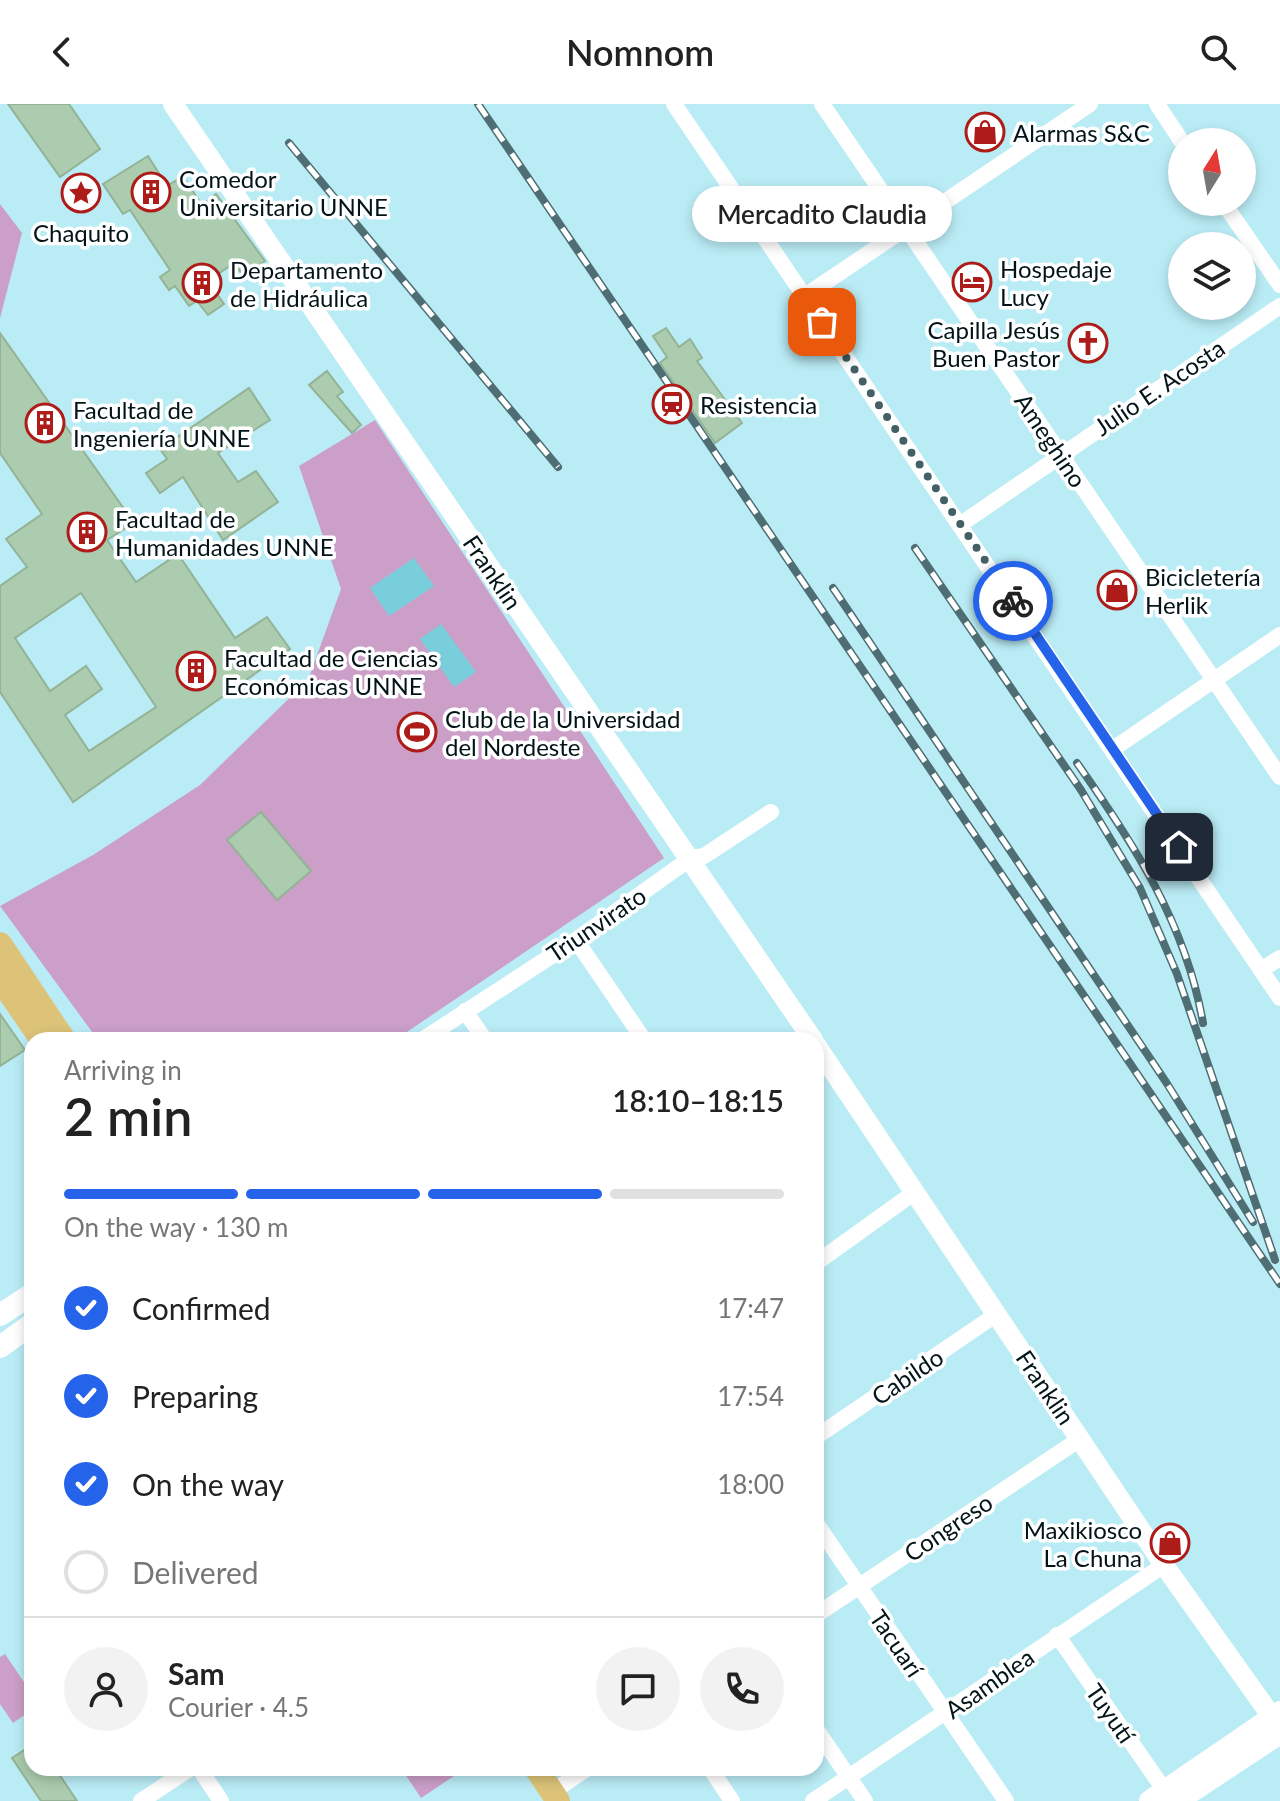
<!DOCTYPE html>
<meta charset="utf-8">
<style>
:root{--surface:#fff;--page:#f2f2f2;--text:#222;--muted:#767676;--line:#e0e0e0;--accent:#2563eb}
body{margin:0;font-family:Lato,sans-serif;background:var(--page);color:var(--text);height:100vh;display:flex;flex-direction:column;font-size:30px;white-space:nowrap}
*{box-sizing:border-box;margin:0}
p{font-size:26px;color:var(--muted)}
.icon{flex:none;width:44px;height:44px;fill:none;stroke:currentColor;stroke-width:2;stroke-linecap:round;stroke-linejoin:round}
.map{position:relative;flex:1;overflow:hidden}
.sheet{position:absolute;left:24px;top:928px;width:800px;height:744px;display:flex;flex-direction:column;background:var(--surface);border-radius:24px;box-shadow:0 4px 12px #0003}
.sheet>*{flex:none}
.needle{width:52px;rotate:11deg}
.buttons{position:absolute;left:1168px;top:24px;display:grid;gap:16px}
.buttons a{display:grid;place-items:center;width:88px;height:88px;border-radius:50%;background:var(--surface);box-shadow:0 4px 12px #0003;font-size:40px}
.pin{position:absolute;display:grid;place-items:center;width:68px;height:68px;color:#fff;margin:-34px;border-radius:16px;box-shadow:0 4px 12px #0006}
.courier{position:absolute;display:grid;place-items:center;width:80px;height:80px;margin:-40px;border:6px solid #2563eb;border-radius:50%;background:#fff;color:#222;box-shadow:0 2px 10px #0007}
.bubble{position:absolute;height:56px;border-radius:28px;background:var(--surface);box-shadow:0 4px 12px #0003;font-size:26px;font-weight:600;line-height:56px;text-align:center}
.head em{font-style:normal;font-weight:600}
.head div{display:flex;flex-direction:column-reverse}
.head{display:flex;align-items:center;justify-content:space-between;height:136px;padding:0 40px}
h1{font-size:52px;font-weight:600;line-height:60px}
.bar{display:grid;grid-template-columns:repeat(4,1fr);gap:12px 8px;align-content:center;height:96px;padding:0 40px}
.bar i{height:10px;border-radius:6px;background:var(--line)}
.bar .selected{background:var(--accent)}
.bar p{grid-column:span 4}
.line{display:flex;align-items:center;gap:20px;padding:0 40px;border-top:2px solid var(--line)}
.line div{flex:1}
.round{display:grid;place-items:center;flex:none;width:84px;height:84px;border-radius:42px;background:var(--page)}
ol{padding:0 40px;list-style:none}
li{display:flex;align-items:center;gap:24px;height:88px}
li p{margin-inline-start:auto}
li .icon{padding:8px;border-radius:50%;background:var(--accent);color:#fff;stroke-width:4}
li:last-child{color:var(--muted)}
li i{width:44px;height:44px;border:4px solid var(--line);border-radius:50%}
header{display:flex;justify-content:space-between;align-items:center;height:104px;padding:0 40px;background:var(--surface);font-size:36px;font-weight:600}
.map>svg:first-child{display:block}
.green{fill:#cb9fc8}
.water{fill:#79cedc}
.building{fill:#abccaf;stroke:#93b296;stroke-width:2;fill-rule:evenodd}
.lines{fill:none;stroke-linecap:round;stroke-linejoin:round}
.minor{stroke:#fff;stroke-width:16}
.tertiary{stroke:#fff;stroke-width:20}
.secondary{stroke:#fff;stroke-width:22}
.primary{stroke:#dcc378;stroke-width:24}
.rail-casing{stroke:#4f6e74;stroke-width:8}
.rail{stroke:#fff;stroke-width:5;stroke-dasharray:15;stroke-linecap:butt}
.done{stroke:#426065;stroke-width:8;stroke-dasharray:0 14.4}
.route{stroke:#2563eb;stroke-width:10}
.labels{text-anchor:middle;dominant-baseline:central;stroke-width:7;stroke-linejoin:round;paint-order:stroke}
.poi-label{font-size:24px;fill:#021417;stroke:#fff;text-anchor:start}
.street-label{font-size:24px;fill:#021417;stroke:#fff}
</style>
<header><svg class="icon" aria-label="back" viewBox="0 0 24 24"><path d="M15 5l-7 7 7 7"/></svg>Nomnom<svg class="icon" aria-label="search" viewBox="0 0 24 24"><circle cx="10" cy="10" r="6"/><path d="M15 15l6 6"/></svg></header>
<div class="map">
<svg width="1280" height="1697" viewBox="0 0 1280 1697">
<rect width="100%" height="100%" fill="#baecf5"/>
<g class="green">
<path d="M0 100 22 129 0 214Z"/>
<path d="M375 316 664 754 395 936H98L0 802 93 751 200 681 308 576 341 485 299 362Z"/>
<path d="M5 1550 32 1590V1606L13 1619 0 1600V1553Z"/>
<path d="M401 1664H466L421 1694Z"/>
</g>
<g class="water">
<path d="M414 454 434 482 389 512 370 484Z"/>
<path d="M441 520 476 568 454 583 420 535Z"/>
</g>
<g class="building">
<path d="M8 0H69L100 45 60 73Z"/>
<path d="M148 52 167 82 183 72 202 101 216 90 265 157 244 173 234 159 208 177 224 200 208 211 197 197 189 202 175 182 169 186 160 173 170 166 130 106 123 110 103 80Z"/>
<path d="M666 224 679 243 690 235 702 254 697 257 742 319 715 339 660 259 667 253 653 232Z"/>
<path d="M0 229 134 419 107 436 136 478 178 450 235 534 267 513 290 545 73 698 0 588V482L27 463 6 435 42 410 0 349ZM81 489 156 603 89 647 65 611 102 585 86 562 50 587 15 534Z"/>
<path d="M327 267 343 288 337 292 361 321 352 329 309 281Z"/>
<path d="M249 284 270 316 218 349 238 378 256 367 278 398 223 436 183 373 160 389 146 369 167 355 160 345Z"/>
<path d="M261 708 311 767 277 796 227 736Z"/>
<path d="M0 910 25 946 0 962Z"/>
<path d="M32 1641V1664H55L77 1697H41L12 1654Z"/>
</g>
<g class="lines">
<g class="minor">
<path d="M674 0 1280 894"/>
<path d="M822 0 1280 673"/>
<path d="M1157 0 1182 38"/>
<path d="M1223 98 1280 181"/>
<path d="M805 192 1090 0"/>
<path d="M961 420 1280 202"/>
<path d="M1113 645 1280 531"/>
<path d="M576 836 644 936"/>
<path d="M1261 866 1280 854"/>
<path d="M465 907 485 936"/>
<path d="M422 936 576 836 691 754 704 752 771 708"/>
<path d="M816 1159 915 1088"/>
<path d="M816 1333 997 1210"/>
<path d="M816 1419 1006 1697"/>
<path d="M816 1511 1080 1335"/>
<path d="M1057 1531 1165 1687"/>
<path d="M816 1625 865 1697"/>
<path d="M199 1664 221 1697"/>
<path d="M710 1664 732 1697"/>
<path d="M552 1688 588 1664"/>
<path d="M141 1697 191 1664"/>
<path d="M813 1697 1164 1461"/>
</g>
<g class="tertiary">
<path d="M173 0 813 936"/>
<path d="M816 941 1164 1461 1272 1613"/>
</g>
<g class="secondary">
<path d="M0 1211 32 1190"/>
<path d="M0 1243 32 1220"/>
<path d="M1150 1697 1280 1608"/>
<path d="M1177 1697 1280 1629"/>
</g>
<g class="primary">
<path d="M0 840 64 936"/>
<path d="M0 875 42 936"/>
<path d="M536 1664 558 1697"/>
</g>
<g class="rail-casing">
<g id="rail">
<path d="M478 0 1280 1180"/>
<path d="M289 39 558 363"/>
<path d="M915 444 1081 686 1140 784 1177 870 1275 1156"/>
<path d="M833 484 1166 978 1253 1118"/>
<path d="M1077 659C1134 740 1186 820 1203 919"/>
</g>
</g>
<use href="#rail" class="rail"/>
</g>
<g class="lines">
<path class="done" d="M822 218 1013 497"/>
<path class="route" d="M1013 497 1179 743"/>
</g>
<defs>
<g id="shop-ring" transform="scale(2)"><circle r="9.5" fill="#fff" stroke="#ad1c18" stroke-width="1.5"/><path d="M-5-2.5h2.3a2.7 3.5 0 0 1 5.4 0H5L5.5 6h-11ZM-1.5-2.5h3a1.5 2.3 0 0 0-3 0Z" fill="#ad1c18"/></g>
<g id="building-ring" transform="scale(2)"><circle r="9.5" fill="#fff" stroke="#ad1c18" stroke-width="1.5"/><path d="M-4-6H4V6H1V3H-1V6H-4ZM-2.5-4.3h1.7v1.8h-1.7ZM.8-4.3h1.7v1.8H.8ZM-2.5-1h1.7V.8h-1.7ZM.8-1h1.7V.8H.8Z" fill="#ad1c18"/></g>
<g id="sight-ring" transform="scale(2)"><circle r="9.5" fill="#fff" stroke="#ad1c18" stroke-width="1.5"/><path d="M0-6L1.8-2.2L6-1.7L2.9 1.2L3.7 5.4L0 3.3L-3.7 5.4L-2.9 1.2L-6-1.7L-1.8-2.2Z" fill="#ad1c18"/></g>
<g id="hotel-ring" transform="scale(2)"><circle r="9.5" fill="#fff" stroke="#ad1c18" stroke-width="1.5"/><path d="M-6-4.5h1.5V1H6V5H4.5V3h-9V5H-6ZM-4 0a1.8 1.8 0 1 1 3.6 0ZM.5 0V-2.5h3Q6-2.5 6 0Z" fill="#ad1c18"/></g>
<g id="church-ring" transform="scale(2)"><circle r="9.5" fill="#fff" stroke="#ad1c18" stroke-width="1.5"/><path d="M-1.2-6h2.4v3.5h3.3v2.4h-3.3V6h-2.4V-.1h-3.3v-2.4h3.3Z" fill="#ad1c18"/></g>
<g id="station-ring" transform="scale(2)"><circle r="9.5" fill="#fff" stroke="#ad1c18" stroke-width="1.5"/><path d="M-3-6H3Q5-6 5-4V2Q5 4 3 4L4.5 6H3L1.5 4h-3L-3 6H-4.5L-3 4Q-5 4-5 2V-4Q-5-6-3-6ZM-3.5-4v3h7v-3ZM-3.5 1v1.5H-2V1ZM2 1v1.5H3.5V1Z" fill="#ad1c18"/></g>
<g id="stadium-ring" transform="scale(2)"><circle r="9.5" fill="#fff" stroke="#ad1c18" stroke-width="1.5"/><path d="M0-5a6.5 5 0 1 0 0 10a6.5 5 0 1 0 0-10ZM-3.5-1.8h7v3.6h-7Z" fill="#ad1c18"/></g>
</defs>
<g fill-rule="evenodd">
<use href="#shop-ring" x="985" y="28"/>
<use href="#building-ring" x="151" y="88"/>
<use href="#sight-ring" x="81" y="89"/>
<use href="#hotel-ring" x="972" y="178"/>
<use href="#building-ring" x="202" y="179"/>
<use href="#church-ring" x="1088" y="239"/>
<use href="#station-ring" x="672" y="300"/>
<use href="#building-ring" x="45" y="319"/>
<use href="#building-ring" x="87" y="428"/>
<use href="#shop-ring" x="1117" y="486"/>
<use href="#building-ring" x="196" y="567"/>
<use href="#stadium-ring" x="417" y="628"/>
<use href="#shop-ring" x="1170" y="1439"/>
</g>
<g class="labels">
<g class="poi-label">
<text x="1013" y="28">Alarmas S&amp;C</text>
<text x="179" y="74">Comedor<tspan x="179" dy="28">Universitario UNNE</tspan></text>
<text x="81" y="128" text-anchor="middle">Chaquito</text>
<text x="1000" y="164">Hospedaje<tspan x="1000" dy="28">Lucy</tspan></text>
<text x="230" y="165">Departamento<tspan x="230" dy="28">de Hidráulica</tspan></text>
<text x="1060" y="225" text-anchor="end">Capilla Jesús<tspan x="1060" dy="28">Buen Pastor</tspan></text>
<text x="700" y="300">Resistencia</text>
<text x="73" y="305">Facultad de<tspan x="73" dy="28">Ingeniería UNNE</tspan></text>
<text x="115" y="414">Facultad de<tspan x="115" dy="28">Humanidades UNNE</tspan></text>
<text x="1145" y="472">Bicicletería<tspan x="1145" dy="28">Herlik</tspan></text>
<text x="224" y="553">Facultad de Ciencias<tspan x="224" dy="28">Económicas UNNE</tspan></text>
<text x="445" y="614">Club de la Universidad<tspan x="445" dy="28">del Nordeste</tspan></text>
<text x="1142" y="1425" text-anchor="end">Maxikiosco<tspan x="1142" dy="28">La Chuna</tspan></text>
</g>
<g class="street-label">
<text transform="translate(1159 283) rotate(-34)">Julio E. Acosta</text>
<text transform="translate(1051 336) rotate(56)">Ameghino</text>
<text transform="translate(493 468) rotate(56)">Franklin</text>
<text transform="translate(596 820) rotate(-34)">Triunvirato</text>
<text transform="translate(907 1272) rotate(-34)">Cabildo</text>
<text transform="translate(1046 1283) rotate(56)">Franklin</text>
<text transform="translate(948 1423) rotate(-34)">Congreso</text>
<text transform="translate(897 1539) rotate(56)">Tacuarí</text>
<text transform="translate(989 1579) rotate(-35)">Asamblea</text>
<text transform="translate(1111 1609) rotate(55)">Tuyutí</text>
</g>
</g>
</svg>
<div class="buttons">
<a><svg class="needle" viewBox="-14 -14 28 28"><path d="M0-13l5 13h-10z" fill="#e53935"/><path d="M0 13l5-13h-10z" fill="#767676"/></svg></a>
<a><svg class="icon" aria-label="layers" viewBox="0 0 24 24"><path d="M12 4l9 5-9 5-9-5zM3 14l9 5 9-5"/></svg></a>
</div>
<div class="pin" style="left:822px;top:218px;background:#ea580c"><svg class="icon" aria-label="bag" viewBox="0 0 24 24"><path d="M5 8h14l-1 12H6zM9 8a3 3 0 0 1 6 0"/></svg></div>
<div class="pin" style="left:1179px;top:743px;background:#1f2937"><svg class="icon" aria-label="home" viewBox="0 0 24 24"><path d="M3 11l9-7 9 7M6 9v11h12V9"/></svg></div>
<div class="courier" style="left:1013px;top:497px"><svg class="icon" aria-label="bike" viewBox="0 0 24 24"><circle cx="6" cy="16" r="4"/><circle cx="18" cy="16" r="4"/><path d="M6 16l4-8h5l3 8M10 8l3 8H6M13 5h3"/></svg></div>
<div class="bubble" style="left:692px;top:82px;width:260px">Mercadito Claudia</div>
<section class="sheet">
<div class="head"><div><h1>2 min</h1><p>Arriving in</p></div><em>18:10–18:15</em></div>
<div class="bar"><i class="selected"></i><i class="selected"></i><i class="selected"></i><i></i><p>On the way · 130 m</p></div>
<ol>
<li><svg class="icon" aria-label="check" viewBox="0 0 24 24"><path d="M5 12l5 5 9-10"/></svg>Confirmed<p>17:47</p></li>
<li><svg class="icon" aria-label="check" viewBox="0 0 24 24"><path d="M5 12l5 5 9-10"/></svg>Preparing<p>17:54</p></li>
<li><svg class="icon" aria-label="check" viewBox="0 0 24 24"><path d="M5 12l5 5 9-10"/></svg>On the way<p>18:00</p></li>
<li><i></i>Delivered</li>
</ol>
<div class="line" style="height:144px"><a class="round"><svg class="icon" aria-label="person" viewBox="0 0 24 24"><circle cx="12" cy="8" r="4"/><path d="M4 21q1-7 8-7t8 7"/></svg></a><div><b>Sam</b><p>Courier · 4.5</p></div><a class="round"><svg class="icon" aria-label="chat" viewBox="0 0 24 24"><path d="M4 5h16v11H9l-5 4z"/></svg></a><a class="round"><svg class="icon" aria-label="phone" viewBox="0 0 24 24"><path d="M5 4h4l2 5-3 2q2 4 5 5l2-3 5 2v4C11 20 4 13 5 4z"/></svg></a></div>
</section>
</div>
